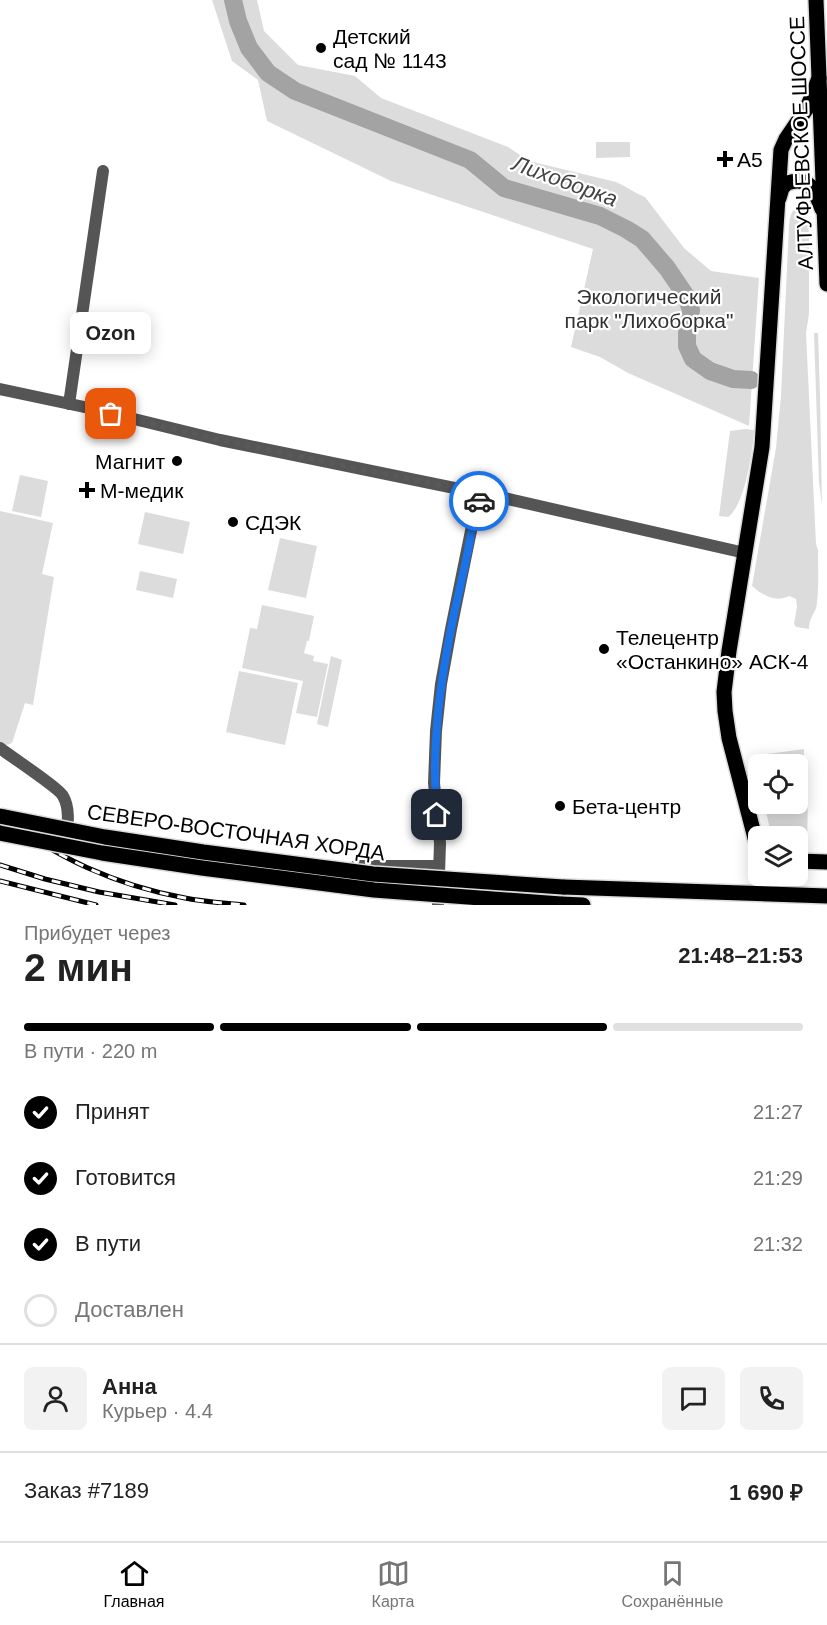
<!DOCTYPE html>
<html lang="ru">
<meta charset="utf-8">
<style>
:root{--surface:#fff;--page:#f2f2f2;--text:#222;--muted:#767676;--line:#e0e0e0;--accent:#000}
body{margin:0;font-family:Helvetica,sans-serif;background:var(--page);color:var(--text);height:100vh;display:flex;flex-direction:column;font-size:22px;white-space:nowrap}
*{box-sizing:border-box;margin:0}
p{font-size:20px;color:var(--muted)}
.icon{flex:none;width:33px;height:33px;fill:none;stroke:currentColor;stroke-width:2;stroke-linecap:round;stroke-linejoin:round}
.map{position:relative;height:905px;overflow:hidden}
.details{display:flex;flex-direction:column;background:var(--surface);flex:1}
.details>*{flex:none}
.buttons{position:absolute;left:748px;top:754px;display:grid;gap:12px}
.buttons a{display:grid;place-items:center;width:60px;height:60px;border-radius:9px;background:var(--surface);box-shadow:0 3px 15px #0003;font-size:30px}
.pin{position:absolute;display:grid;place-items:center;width:51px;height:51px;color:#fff;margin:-26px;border-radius:12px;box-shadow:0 3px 9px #0006}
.courier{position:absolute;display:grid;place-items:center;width:60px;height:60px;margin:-30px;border:4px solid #1a73e8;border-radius:50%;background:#fff;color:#222;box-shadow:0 2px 8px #0007}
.bubble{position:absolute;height:42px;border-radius:9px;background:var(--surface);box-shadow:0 3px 15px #0003;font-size:20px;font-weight:800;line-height:42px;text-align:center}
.overview em{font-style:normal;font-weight:800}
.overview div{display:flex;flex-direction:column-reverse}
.overview{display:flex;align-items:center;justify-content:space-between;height:102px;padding:0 24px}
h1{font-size:39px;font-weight:800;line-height:45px}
.bar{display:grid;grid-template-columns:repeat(4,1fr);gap:9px 6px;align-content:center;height:72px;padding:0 24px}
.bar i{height:8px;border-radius:4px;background:var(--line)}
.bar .selected{background:var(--accent)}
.bar p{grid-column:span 4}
.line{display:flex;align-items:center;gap:15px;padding:0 24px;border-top:2px solid var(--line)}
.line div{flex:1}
.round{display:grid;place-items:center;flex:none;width:63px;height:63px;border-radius:9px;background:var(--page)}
ol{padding:0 24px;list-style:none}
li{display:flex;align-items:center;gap:18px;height:66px}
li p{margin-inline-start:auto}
li .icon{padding:6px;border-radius:50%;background:var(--accent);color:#fff;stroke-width:4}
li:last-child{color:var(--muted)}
li i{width:33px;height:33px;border:3px solid var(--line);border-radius:50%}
.tab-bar{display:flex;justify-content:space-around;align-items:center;height:84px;border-top:2px solid var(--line);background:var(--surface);font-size:16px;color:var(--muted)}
.tab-bar a{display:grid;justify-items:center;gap:3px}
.tab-bar .selected{color:var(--accent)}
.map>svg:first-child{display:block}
.green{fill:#dcdcdc}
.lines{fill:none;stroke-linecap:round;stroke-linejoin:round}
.river{stroke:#a3a3a3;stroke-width:18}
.major-casing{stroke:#dbdbdb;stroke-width:18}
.minor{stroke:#555;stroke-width:12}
.major{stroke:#000;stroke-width:15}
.rail-casing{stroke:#000;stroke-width:5}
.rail{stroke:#fff;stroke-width:3;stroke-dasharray:9;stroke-linecap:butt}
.major-bridge-casing{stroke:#dbdbdb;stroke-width:18;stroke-linecap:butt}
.major-bridge{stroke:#000;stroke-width:15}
.done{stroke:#595959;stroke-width:6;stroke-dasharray:0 10.8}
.route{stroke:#1a73e8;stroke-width:8}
.poi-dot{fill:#000;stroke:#fff;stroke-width:2}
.labels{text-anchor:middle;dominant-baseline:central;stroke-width:4.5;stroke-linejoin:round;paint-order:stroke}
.poi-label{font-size:21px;fill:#000;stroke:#fff;text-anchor:start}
.street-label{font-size:21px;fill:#000;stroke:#fff}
.park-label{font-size:21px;fill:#333;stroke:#fff}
.water-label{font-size:22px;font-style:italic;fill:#444;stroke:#fff}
</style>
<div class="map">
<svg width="827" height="905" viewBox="0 0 827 905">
<rect width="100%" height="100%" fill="#fff"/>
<g class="green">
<path d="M212 0H257L264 31 298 65 355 76 381 98 508 147 529 161 616 182C626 186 634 193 645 197L684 248 711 271 759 278 749 426 628 373 600 357 571 347 593 249 391 181 267 121 258 80 232 61Z"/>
<path d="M596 142H630V157L596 158Z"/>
<path d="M796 208H800C808 214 808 225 809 234V314L806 333 816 544 818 550C818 567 819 585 817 603 816 614 809 616 809 629L796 627 794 624 797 607 796 599 789 596C776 603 762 595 752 586L776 448 781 396 789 225C790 219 790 212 796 208Z"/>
<path d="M814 333H818L820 396 822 505 819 482Z"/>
<path d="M745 429 754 430C753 450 745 505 728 517L719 516 730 431Z"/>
<path d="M20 475 48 481 41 517 12 511Z"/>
<path d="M0 511 53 523 42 574 54 577 33 705 25 703 12 743 4 746 0 743Z"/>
<path d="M145 512 190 522 183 554 138 544Z"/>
<path d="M280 538 317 546 306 598 268 590Z"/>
<path d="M140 571 177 579 173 598 136 590Z"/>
<path d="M262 605 314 616 309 641H307L304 653 314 656 313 661 328 664 317 717 296 713 303 681 242 668 250 628 257 629Z"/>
<path d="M331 656 342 660 328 727 317 724Z"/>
<path d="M239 671 298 683 285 745 226 732Z"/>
<path d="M804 749 803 793 808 797 807 848H798V837H772L764 804H798V765H759V783L753 756Z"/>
</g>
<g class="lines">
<path class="river" d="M233 0 238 21 249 48 268 73 295 91 470 160 504 188 600 216 626 229 642 239 667 268 686 296 691 310 687 333V346L693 359 710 371 733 379 751 380"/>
<g class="major-casing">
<g id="major">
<path d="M816 0 827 284"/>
<path d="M779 198 782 188 787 183C810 175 815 191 822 209"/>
<path d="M759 843 755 838 729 738 725 711 724 692 729 651 762 447 781 150 786 139 807 108 819 78"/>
<path d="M798 861 827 862"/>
<path d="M563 887 827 896"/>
<path d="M561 904 583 905"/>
</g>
</g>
<g class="minor">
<path d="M0 389 89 408 220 440 508 499 745 553"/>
<path d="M69 404 103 171"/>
<path d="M0 748C10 756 59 788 63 796 70 808 68 824 66 837"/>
<path d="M0 824 91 841"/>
<path d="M356 866H439"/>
<path d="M438 905 440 843 434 783 436 731 441 684 451 629 473 521 481 495"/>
</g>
<use href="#major" class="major"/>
<g class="rail-casing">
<g id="rail">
<path d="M0 813C51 857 119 886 185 898 205 902 225 903 244 905"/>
<path d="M0 865 45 879 99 892 175 905"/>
<path d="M0 881 96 905"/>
</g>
</g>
<use href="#rail" class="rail"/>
<g class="major-bridge-casing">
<g id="major-bridge">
<path d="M0 816 105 837 203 852 373 874 563 887"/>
<path d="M0 833 102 853 202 868 374 890 561 904"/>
</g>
</g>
<use href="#major-bridge" class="major-bridge"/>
</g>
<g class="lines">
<path class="done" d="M111 414 220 440 472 492 481 495 479 501"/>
<path class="route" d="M437 815C431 752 439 691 451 629 458 593 468 558 473 521L479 501"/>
</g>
<g class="poi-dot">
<circle cx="321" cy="48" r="6"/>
<path d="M722 150h6v6h6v6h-6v6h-6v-6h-6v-6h6z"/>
<circle cx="177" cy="461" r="6"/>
<path d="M84 481h6v6h6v6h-6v6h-6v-6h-6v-6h6z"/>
<circle cx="233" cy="522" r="6"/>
<circle cx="604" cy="649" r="6"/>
<circle cx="560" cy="806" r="6"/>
</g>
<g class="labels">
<g class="poi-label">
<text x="333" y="36">Детский<tspan x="333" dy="24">сад № 1143</tspan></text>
<text x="737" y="159">А5</text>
<text x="165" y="461" text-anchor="end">Магнит</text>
<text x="100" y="490">М-медик</text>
<text x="245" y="522">СДЭК</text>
<text x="616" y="637">Телецентр<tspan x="616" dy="24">«Останкино» АСК-4</tspan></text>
<text x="572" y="806">Бета-центр</text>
</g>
<g class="street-label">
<text transform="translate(801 143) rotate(-92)">АЛТУФЬЕВСКОЕ ШОССЕ</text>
<text transform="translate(236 832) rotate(8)">СЕВЕРО-ВОСТОЧНАЯ ХОРДА</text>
</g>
<g class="park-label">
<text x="649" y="296">Экологический<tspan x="649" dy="24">парк "Лихоборка"</tspan></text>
</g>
<g class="water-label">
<text transform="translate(565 181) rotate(20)">Лихоборка</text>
</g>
</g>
</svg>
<div class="buttons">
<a><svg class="icon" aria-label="locate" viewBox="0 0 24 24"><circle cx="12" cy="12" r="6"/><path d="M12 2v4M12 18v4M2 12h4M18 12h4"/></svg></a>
<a><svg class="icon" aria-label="layers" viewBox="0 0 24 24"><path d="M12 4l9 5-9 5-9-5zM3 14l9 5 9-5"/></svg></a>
</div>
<div class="pin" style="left:111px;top:414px;background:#ea580c"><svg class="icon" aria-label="bag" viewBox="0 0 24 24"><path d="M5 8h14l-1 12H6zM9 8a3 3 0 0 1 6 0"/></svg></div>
<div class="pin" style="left:437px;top:815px;background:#1f2937"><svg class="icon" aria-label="home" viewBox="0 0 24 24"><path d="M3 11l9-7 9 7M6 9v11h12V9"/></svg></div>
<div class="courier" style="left:479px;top:501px"><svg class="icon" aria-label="car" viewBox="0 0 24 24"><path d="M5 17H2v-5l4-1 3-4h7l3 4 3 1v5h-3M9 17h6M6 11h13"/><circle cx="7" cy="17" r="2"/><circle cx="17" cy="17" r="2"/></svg></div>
<div class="bubble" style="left:70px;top:312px;width:81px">Ozon</div>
</div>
<section class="details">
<div class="overview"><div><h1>2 мин</h1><p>Прибудет через</p></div><em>21:48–21:53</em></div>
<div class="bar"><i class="selected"></i><i class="selected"></i><i class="selected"></i><i></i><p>В пути · 220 m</p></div>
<ol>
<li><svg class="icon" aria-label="check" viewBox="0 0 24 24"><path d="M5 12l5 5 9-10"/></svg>Принят<p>21:27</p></li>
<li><svg class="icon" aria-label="check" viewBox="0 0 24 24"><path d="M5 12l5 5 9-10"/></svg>Готовится<p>21:29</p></li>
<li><svg class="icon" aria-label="check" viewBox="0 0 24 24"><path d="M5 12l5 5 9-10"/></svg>В пути<p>21:32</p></li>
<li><i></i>Доставлен</li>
</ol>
<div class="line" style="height:108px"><a class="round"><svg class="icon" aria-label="person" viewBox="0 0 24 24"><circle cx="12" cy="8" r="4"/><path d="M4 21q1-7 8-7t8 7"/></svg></a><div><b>Анна</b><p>Курьер · 4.4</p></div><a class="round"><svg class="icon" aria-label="chat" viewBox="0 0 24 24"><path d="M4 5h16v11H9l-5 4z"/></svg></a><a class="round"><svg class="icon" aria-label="phone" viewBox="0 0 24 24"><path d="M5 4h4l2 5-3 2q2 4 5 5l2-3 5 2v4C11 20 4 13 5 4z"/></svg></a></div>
<div class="line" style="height:78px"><div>Заказ #7189</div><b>1 690 ₽</b></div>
</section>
<nav class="tab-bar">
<a class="selected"><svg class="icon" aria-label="home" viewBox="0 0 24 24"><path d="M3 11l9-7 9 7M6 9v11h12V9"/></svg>Главная</a>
<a><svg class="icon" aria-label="map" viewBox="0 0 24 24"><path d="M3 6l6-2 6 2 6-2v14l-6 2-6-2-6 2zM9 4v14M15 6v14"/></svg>Карта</a>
<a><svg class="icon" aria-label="saved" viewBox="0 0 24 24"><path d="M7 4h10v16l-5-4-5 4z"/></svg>Сохранённые</a>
</nav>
